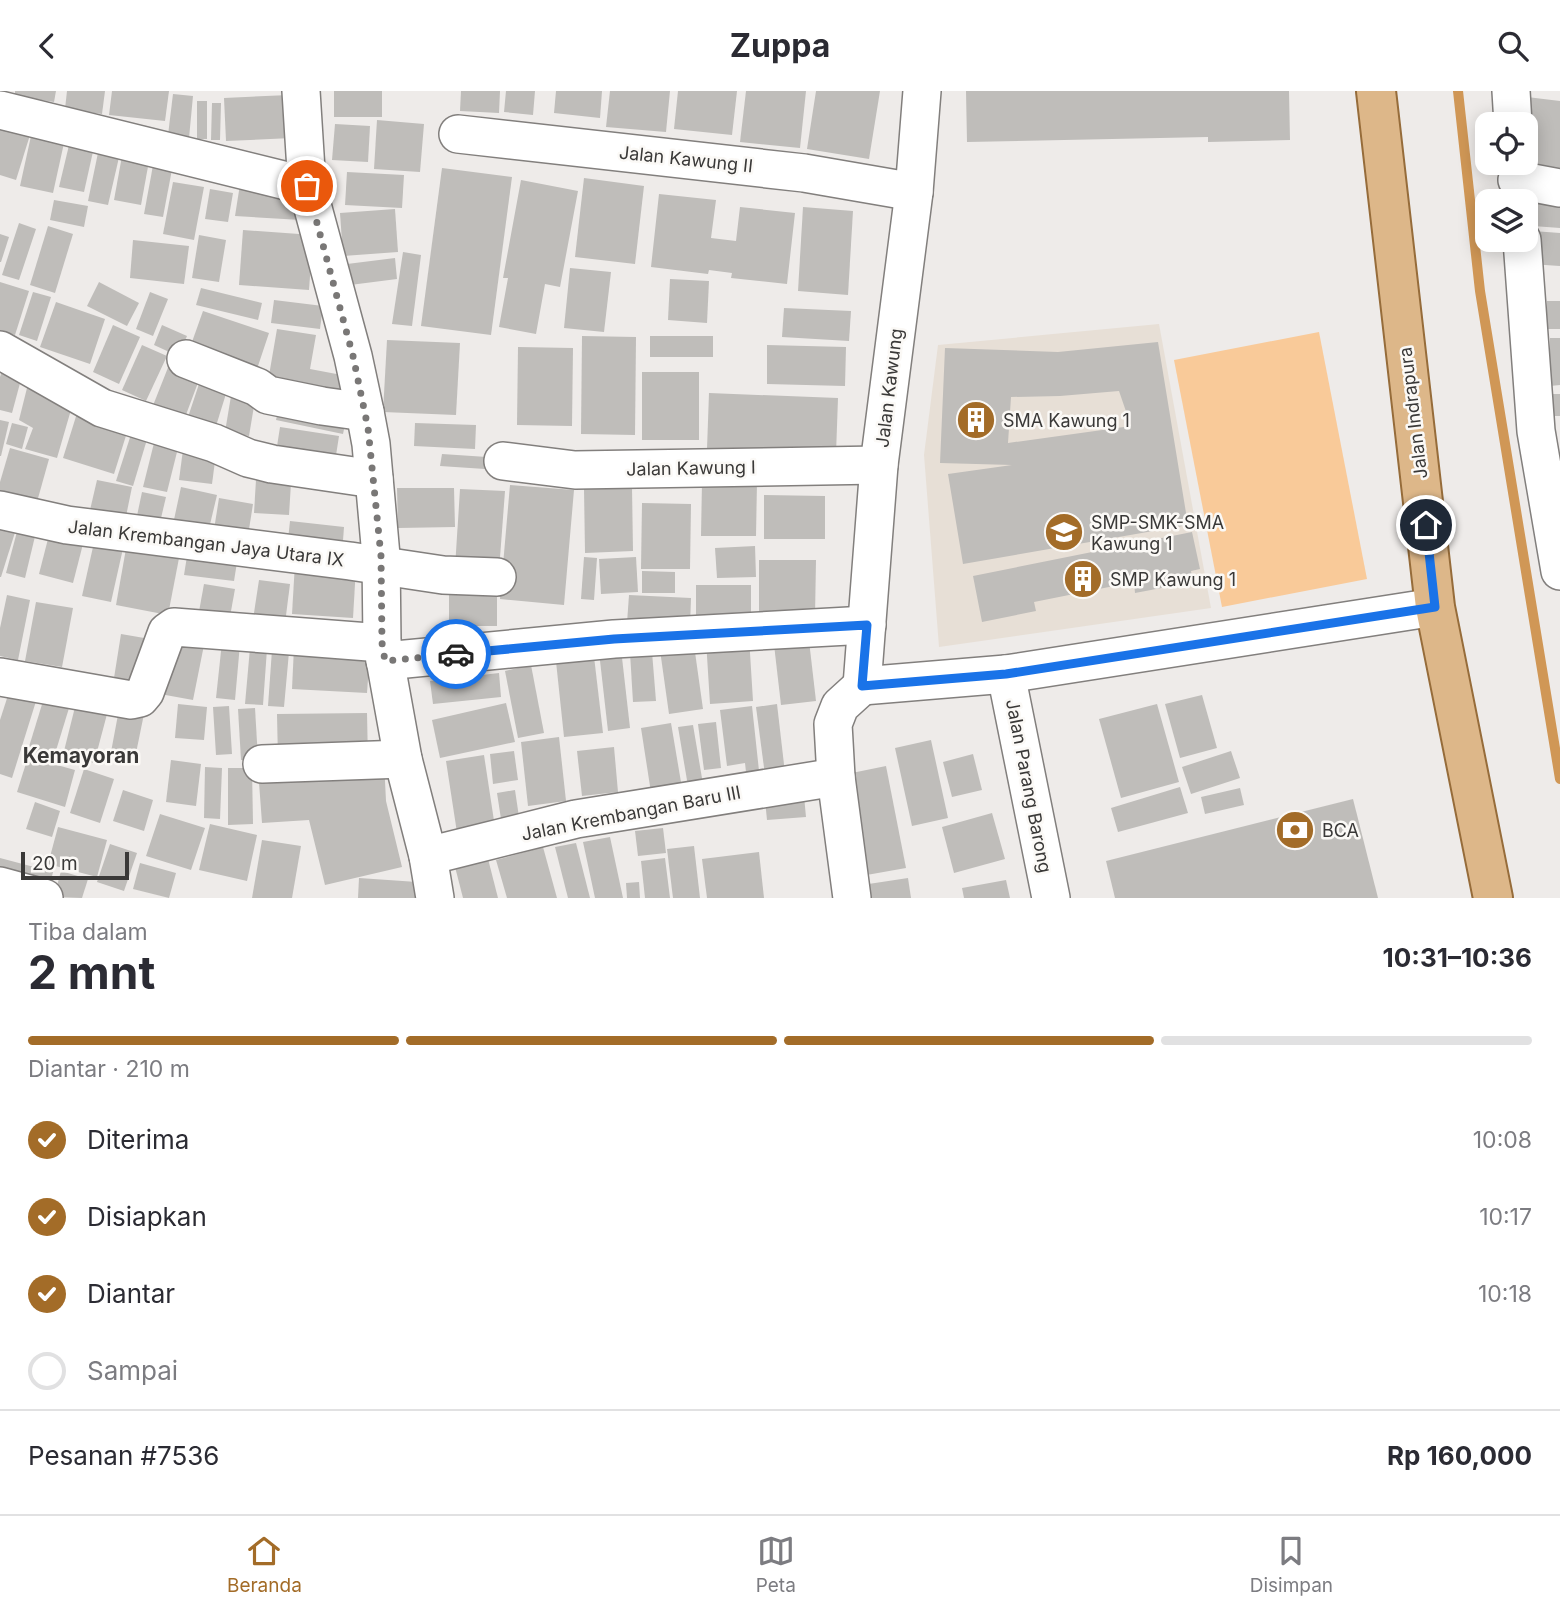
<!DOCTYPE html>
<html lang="id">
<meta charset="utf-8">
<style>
:root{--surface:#fff;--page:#f7f7f7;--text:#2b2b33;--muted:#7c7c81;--line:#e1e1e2;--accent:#a36c28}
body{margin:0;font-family:Inter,sans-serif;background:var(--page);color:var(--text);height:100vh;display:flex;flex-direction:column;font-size:26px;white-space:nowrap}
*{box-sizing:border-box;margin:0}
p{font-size:23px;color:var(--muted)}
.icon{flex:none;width:38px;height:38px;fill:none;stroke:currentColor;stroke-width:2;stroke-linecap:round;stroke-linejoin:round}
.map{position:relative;height:807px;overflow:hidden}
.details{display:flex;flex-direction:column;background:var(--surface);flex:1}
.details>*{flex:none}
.fabs{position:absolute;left:1475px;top:21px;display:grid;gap:14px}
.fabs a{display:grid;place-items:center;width:63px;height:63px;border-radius:14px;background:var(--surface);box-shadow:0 4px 18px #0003;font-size:35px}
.scale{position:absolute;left:21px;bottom:18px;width:108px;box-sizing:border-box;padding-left:7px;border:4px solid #3a3938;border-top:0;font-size:19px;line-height:24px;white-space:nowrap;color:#3a3938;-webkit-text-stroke:5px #fbf9f6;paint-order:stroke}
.pin{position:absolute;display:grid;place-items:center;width:60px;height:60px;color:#fff;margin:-30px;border:4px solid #fff;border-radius:50%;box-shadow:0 2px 7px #0007}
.courier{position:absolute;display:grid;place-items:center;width:70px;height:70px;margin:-35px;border:5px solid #1a73e8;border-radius:50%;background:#fff;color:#222;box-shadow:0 2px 9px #0007}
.headline em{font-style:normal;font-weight:700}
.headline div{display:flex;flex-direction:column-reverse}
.headline{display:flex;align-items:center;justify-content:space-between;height:119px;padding:0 28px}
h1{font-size:46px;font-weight:700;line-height:52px}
.bar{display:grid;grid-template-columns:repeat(4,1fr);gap:10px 7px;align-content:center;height:84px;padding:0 28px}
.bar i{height:9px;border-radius:5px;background:var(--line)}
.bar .on{background:var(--accent)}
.bar p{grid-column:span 4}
.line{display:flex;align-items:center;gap:18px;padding:0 28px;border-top:2px solid var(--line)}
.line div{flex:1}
ol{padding:0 28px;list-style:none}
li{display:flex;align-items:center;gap:21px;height:77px}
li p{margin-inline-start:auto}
li .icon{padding:7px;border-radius:50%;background:var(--accent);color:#fff;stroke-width:4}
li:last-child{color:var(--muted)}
li i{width:38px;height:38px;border:4px solid var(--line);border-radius:50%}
header{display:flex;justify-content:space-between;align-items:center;height:91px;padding:0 28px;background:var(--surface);font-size:32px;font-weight:700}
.tab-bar{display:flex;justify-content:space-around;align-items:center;height:98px;border-top:2px solid var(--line);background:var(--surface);font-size:19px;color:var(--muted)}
.tab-bar a{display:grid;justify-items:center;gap:4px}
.tab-bar .on{color:var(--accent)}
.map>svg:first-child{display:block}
.built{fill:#e7dfd6}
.green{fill:#f9ca99}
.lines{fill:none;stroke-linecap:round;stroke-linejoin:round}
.stream{stroke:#d09756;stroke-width:10}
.building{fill:#bfbdba;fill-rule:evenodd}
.minor-casing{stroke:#827f7d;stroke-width:40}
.major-casing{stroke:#966c3a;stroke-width:42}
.minor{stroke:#fff;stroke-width:37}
.major{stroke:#ddb789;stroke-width:38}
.done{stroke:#797776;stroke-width:7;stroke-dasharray:0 12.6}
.route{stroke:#1a73e8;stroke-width:9}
.labels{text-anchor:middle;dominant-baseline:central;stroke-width:5;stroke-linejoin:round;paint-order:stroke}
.street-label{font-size:18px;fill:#3a3938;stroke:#fbf9f6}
.poi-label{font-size:18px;fill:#3a3938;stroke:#fbf9f6;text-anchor:start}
.quarter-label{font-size:21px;font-weight:bold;fill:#3a3938;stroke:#fbf9f6}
</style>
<header><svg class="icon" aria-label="back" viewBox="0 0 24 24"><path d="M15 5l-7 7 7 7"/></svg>Zuppa<svg class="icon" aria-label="search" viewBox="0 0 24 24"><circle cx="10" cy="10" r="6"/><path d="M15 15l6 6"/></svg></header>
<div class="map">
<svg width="1560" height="807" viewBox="0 0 1560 807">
<rect width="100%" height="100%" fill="#eeebe9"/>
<path class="built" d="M1159 233 1211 517 939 556 924 364 938 254Z"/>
<path class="green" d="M1319 241 1367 488 1222 516 1174 269Z"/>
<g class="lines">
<path class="stream" d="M1458 0 1480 200 1560 688"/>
</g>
<g class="building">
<path d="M15 0H56L54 11 15 5Z"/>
<path d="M67 0H105L102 23 65 18Z"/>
<path d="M112 0H169L165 30 109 24Z"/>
<rect x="334" y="0" width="48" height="26"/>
<path d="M461 0H500L499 22 460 20Z"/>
<path d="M506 0H535L533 24 504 21Z"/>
<path d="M556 0H602L600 27 554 22Z"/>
<path d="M610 0H670L666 41 606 36Z"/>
<path d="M678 0H737L732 44 674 38Z"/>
<path d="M746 0H806L800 57 740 51Z"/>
<path d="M816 0H880L869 68 807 58Z"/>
<path d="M966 0H1289L1290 49 1208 51V46L967 51Z"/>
<path d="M173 3 193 5 189 47 168 44Z"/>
<path d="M289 4 292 47 226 50 224 7Z"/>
<path d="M1527 6 1560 10V81H1526Z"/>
<rect x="197" y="10" width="10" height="38"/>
<path d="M212 12H221L220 49H211Z"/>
<path d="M377 29 424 33 420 81 374 78Z"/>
<path d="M335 33 370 35 368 71 332 69Z"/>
<path d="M0 35 30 44 16 89 0 84Z"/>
<path d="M31 45 64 52 53 102 20 95Z"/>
<path d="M70 50 94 56 84 101 59 96Z"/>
<path d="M99 57 120 62 108 114 88 110Z"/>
<path d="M122 65 149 70 141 114 114 109Z"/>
<path d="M154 69 173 73 163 126 144 123Z"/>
<path d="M442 77 512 86 491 244 421 235Z"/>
<path d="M347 81 404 84 402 117 345 114Z"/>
<path d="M241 87 303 100 301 129 235 125Z"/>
<path d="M584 87 644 95 635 173 575 166Z"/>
<path d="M521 89 578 100 560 196 545 193 536 243 499 236 508 187H503Z"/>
<path d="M173 91 204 96 194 149 163 143Z"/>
<path d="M210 98 233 102 228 131 205 128Z"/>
<path d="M659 103 716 109 711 147 736 150 740 116 795 122 787 193 731 187 732 182 709 179 708 183 651 176Z"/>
<path d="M1536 104 1560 105V137L1533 135Z"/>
<path d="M54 109 88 115 84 136 50 129Z"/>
<path d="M803 116 853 120 848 204 798 200Z"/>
<path d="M395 118 398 161 343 165 340 122Z"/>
<path d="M19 132 36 138 19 189 2 184Z"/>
<path d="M48 135 73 143 55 202 30 194Z"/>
<path d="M243 139 313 144 309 199 239 194Z"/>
<path d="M1533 140 1560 142V175L1530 173Z"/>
<path d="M0 143 9 146 1 171H0Z"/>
<path d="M199 144 226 149 219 191 192 187Z"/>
<path d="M133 149 189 155 184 193 130 187Z"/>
<path d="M403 161 421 164 412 235 392 233Z"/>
<path d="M395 167 397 188 350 194 347 173Z"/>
<path d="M570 177 611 181 604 241 564 237Z"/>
<path d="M670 188 709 190 707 232 668 229Z"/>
<path d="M0 191 29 200 15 244 0 239Z"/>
<path d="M99 191 139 212 127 235 87 215Z"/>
<path d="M201 197 262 212 258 229 196 214Z"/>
<path d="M33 201 51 206 37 250 19 244Z"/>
<path d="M150 201 168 208 153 245 136 238Z"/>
<path d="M274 209 323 215 320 238 271 232Z"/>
<path d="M1547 210H1560V238H1546Z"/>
<path d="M56 211 105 228 90 273 40 256Z"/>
<path d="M784 217 851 220 849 250 782 246Z"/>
<path d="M203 220 269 242 254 287 187 265Z"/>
<path d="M113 234 140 246 119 293 93 281Z"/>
<path d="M162 234 187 245 178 265 154 254Z"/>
<path d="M277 238 316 244 310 278 347 285 341 315 266 302Z"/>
<path d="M582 245 636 246 635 344 581 343Z"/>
<rect x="650" y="245" width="63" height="21"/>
<path d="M1550 247H1560V294L1550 295Z"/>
<path d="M387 249 460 252 456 324 383 321Z"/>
<path d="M1158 251 1188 434 963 473 948 383 1012 374 940 372 945 257 1058 261ZM1119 300 1131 335 1008 352 1011 306 1060 305Z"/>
<path d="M142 254 167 265 146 310 122 299Z"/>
<path d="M767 254 846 256 845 295 767 293Z"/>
<path d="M518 256 573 257 572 335 517 334Z"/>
<path d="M171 269 202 281 184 329 152 317Z"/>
<path d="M3 276 23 281 12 322 0 319V286Z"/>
<rect x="642" y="281" width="57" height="68"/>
<path d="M202 284 229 293 216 335 188 326Z"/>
<path d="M30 285 75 305 57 367 25 358 33 337 19 329Z"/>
<path d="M233 293 257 297 249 345 225 341Z"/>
<path d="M709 302 838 307 836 363 707 358Z"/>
<path d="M1551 303H1560V325H1552Z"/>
<path d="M280 311 347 324 343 343 276 329Z"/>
<path d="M78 319 129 335 114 383 63 367Z"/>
<path d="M0 329 9 331 1 365H0Z"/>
<path d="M135 331 151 335 133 395 116 390Z"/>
<path d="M12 332 28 336 22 358 6 353Z"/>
<path d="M415 332 476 334 475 358 414 355Z"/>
<path d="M280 336 339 345 334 377 275 368Z"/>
<path d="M156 344 180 349 167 401 143 396Z"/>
<path d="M184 351 217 355 212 393 179 389Z"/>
<path d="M10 357 49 368 35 418 0 408V391Z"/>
<path d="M442 363 487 366 485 378 440 375Z"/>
<path d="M97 389 132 396 123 440 87 432Z"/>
<path d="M256 389 291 392 289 424 254 422Z"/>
<path d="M702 391H757L756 445H701Z"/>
<path d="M510 394 574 399 564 514 500 508Z"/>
<path d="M181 396 217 404 207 446 172 438Z"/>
<path d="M397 397H454L455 436 398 437Z"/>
<path d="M632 397 633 460 585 462 584 398Z"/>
<path d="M460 398 505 400 499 480 455 477Z"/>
<path d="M142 401 166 406 157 444 134 439Z"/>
<path d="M764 404 825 405V448H764Z"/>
<path d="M219 407 253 413 247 451 213 445Z"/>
<path d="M642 412 691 413 690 478H641Z"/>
<path d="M0 430 17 435 1 486H0Z"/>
<path d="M290 430 344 436 342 463 287 458Z"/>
<path d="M19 433 37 437 25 487 6 482Z"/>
<path d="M50 440 84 449 73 492 39 483Z"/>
<path d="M1192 441 1200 478 1191 480 1193 491 1135 502 1134 491 1034 511 1036 520 982 531 973 485Z"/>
<path d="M95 447 124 453 111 511 82 505Z"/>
<path d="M127 452 180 462 168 524 116 514Z"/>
<path d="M755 455 756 486 717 487 715 457Z"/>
<path d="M188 459 238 465 234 490 184 484Z"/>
<path d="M584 466 597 467 594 509 581 508Z"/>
<path d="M636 466 638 501 601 503 599 468Z"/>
<path d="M759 469H816L815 525 759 523Z"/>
<path d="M295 472 356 476 353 527 292 523Z"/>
<path d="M642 480 675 481V502H642Z"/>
<path d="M259 489 290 493 284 540 252 535Z"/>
<path d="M204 493 235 498 229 531 198 526Z"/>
<rect x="696" y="494" width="55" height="30"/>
<path d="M7 504 30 509 18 569 0 565V537Z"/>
<rect x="449" y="504" width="48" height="31"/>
<path d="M629 504 691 507 690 535 627 532Z"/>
<path d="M36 511 73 517 62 576 25 570Z"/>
<path d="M808 541 816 610 781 614 773 545Z"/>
<path d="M121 543 150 548 143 592 114 587Z"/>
<path d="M172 543 205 549 193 609 160 603Z"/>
<path d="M749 546 753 610 710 613 706 549Z"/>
<path d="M693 547 703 618 669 623 659 552Z"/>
<path d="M620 549 630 637 608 640 598 552Z"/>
<path d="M222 551 240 553 235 609 216 607Z"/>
<path d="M294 556 370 560 367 602 292 598Z"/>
<path d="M250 557 267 558 263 614 245 613Z"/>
<path d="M593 557 603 642 564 646 555 561Z"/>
<path d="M272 559 289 561 284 616 268 615Z"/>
<path d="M652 561 656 610 633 611 630 562Z"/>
<path d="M531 574 544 642 518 647 505 580Z"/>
<path d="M499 582 501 606 433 613 430 590Z"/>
<path d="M47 597 73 604 54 666 28 659Z"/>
<path d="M10 598 37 607 12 687 0 683V629Z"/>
<path d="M78 604 110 612 94 672 63 664Z"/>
<path d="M1202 604 1217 657 1180 667 1165 613Z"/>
<path d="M506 612 515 651 440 667 432 629Z"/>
<path d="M120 613 145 618 135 667 111 661Z"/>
<path d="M178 613 207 616 204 649 175 647Z"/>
<path d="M777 613 785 682 765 684 756 616Z"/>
<path d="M1157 613 1179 691 1121 707 1099 628Z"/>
<path d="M229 615 232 663 216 664 213 616Z"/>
<path d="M752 615 760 689 747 690 745 672 727 675 720 619Z"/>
<path d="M255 617 258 668 241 669 238 618Z"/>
<path d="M367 622 368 670H278L277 623Z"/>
<path d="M716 631 721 677 704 679 698 633Z"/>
<path d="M671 632 683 703 652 708 641 637Z"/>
<path d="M693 634 704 699 689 701 678 636Z"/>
<path d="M559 646 566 710 528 715 521 651Z"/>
<path d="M931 649 948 727 912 735 895 657Z"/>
<path d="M614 656 618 701 582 705 577 660Z"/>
<path d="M514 660 518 689 493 693 490 663Z"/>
<path d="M1231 660 1240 687 1191 703 1182 676Z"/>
<path d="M973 663 982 699 952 706 943 671Z"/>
<path d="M484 664 496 743 458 748 446 670Z"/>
<path d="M28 666 75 679 65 716 17 701Z"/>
<path d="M171 669 201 673 196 715 166 711Z"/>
<path d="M384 670 386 710 402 776 325 794 309 729 262 732 258 678Z"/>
<path d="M886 675 906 777 861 785 842 684Z"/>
<path d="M205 676 222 677 220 728 204 727Z"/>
<path d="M228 677H252L253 733 228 734Z"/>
<path d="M84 678 114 688 100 732 70 722Z"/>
<path d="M1180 696 1188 722 1118 741 1111 717Z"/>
<path d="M1240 697 1244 714 1205 723 1201 706Z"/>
<path d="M123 699 153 709 144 740 113 730Z"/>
<path d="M515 699 519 726 501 728 497 702Z"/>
<path d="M804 705 806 726 767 729 765 709Z"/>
<path d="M1353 708 1378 807H1115L1106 770Z"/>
<path d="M35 711 60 720 52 746 26 738Z"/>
<path d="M992 722 1005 768 954 782 942 736Z"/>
<path d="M160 723 205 737 191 779 146 765Z"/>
<path d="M210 733 257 744 247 790 199 779Z"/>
<path d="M58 736 107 749 97 786 48 773Z"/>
<path d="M663 737 666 762 638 765 635 740Z"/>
<path d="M610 746 623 807H595L583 751Z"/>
<path d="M262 749 301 755 292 807H252Z"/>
<path d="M576 752 590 807H568L555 756Z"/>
<path d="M110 753 137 762 124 800 97 791Z"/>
<path d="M694 755 700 807H673L667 758Z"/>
<path d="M543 756 557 807H507L496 769Z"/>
<path d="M486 760 498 807H463L453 768Z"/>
<path d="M759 761 764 807H707L702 768Z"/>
<path d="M0 767 53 781 48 803 0 792Z"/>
<path d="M665 767 670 807H645L641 770Z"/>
<path d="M140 772 176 782 169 807 133 798Z"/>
<path d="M61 780 88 788 82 807 54 806Z"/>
<path d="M359 787 417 791 416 807H358Z"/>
<path d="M908 787 911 807H864L862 794Z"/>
<path d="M1006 789 1010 807H964L962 797Z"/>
<path d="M639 791 640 807H627L626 792Z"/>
</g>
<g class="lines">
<g class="minor-casing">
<g id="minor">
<path d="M301 0 307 95 353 265 365 321 371 353 381 465 382 552 403 668 428 765 435 807"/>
<path d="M1511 0 1513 33"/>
<path d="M0 19 307 95"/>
<path d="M458 43 804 82 914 101"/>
<path d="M1517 89 1560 97"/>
<path d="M1522 149 1536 340 1560 480"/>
<path d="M0 259 102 317 214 352 248 367 272 373 374 388"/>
<path d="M186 268 257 296 268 304 322 315 365 321"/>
<path d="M503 370 575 379 879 374"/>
<path d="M0 419 67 434 350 470 443 484 497 486"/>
<path d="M385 570 614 548 867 534"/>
<path d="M1006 583 1051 807"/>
<path d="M0 586 131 609 140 607 145 601 167 541 174 536 382 552"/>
<path d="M862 595 879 374 914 101 922 0"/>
<path d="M862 595 1006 583 1435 516"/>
<path d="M262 673 403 668"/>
<path d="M428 765 576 728 836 686"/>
<path d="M0 795 44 807"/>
<path d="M852 807 836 686 833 633 840 615 862 595"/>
</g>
</g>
<g class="major-casing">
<path id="major" d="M1376 0 1435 516 1493 807"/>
</g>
<use href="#minor" class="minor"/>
<use href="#major" class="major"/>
</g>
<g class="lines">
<path class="done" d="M307 95 353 265 368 337 381 465 382 552 385 570 456 563"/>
<path class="route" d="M456 563 614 548 867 534 862 595 1006 583 1435 516 1426 434"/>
</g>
<defs>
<g id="building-disc" transform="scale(2.0125)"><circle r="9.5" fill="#a36c28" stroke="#fbf9f6"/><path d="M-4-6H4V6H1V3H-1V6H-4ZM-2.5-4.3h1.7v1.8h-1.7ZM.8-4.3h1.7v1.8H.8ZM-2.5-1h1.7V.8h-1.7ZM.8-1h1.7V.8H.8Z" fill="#fff"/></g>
<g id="school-disc" transform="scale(2.0125)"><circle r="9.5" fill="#a36c28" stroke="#fbf9f6"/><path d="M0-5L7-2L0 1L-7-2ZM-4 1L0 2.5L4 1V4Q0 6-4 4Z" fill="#fff"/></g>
<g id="bank-disc" transform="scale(2.0125)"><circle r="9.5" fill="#a36c28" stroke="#fbf9f6"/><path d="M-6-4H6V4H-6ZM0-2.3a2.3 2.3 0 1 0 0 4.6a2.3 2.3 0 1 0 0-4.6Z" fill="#fff"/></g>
</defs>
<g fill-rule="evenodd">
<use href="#building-disc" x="976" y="329"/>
<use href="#school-disc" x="1064" y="441"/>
<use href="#building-disc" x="1083" y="488"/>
<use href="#bank-disc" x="1295" y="739"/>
</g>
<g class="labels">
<g class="street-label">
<text transform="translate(686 68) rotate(6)">Jalan Kawung II</text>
<text transform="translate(889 297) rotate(-83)">Jalan Kawung</text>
<text transform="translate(1413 322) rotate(-97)">Jalan Indrapura</text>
<text transform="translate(691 377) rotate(-1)">Jalan Kawung I</text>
<text transform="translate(206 452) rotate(7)">Jalan Krembangan Jaya Utara IX</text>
<text transform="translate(1029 695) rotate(79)">Jalan Parang Barong</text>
<text transform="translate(631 722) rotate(-11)">Jalan Krembangan Baru III</text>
</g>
<g class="poi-label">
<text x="1003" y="329">SMA Kawung 1</text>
<text x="1091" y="431">SMP-SMK-SMA<tspan x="1091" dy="21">Kawung 1</tspan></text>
<text x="1110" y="488">SMP Kawung 1</text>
<text x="1322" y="739">BCA</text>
</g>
<g class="quarter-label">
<text x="81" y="664">Kemayoran</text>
</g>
</g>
</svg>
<div class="fabs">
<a><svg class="icon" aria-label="locate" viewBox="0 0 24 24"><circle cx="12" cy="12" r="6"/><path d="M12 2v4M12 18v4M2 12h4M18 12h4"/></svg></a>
<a><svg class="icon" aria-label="layers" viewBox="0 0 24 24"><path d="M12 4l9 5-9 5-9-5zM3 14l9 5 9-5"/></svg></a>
</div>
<div class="scale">20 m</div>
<div class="pin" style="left:307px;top:95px;background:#ea580c"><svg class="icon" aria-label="bag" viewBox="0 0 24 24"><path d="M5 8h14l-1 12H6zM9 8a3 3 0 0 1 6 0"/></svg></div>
<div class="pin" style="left:1426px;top:434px;background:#1f2937"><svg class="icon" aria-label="home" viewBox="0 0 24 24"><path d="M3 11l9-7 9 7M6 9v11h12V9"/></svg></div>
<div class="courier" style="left:456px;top:563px"><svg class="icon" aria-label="car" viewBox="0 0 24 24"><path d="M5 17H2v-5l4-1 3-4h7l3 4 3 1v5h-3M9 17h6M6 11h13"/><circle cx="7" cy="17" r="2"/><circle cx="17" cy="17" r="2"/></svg></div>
</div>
<section class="details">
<div class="headline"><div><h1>2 mnt</h1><p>Tiba dalam</p></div><em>10:31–10:36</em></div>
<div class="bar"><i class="on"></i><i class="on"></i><i class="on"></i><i></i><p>Diantar · 210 m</p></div>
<ol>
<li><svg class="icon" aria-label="check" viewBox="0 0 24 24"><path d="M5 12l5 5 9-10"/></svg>Diterima<p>10:08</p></li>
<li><svg class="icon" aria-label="check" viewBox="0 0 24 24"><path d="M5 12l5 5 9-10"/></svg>Disiapkan<p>10:17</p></li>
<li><svg class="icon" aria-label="check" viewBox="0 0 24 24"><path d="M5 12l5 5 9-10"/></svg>Diantar<p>10:18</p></li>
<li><i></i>Sampai</li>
</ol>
<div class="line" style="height:91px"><div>Pesanan #7536</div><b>Rp 160,000</b></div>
</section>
<nav class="tab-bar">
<a class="on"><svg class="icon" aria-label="home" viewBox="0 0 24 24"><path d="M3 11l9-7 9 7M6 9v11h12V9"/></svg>Beranda</a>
<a><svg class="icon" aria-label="map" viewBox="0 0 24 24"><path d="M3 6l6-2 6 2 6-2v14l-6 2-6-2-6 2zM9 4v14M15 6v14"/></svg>Peta</a>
<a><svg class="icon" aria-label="saved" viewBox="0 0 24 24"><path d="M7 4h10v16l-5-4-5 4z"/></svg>Disimpan</a>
</nav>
